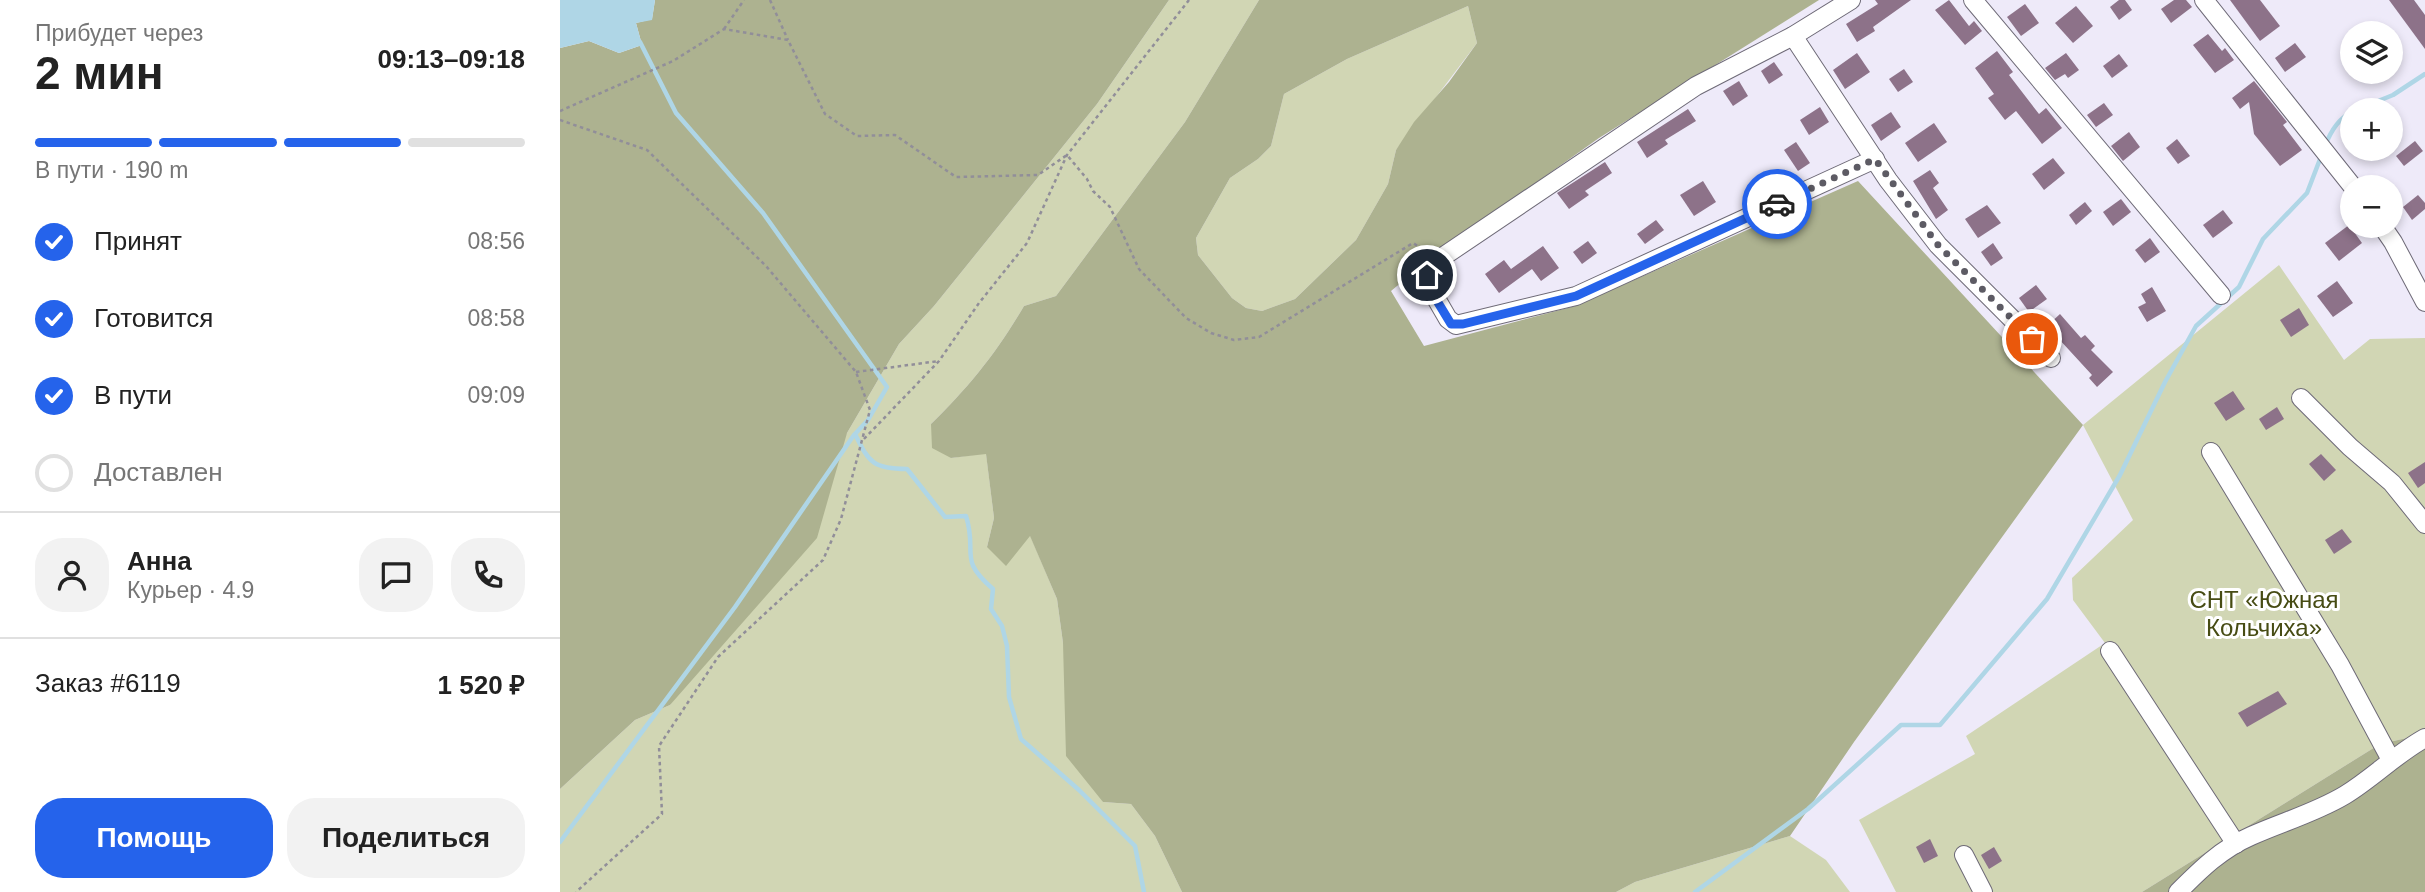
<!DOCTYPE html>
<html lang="ru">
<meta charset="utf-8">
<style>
:root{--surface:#fff;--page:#f2f2f2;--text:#222;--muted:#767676;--line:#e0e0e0;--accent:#2563eb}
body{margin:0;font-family:Arial,sans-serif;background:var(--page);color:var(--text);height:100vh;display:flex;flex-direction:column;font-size:26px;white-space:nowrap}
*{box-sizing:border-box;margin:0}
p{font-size:23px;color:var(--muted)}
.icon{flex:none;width:38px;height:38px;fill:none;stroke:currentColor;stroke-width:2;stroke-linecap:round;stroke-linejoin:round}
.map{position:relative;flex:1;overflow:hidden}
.drawer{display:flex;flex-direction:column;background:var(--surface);width:560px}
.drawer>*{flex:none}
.controls{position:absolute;left:1780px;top:21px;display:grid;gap:14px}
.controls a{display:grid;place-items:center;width:63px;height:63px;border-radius:50%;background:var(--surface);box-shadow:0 4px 10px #0003;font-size:35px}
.pin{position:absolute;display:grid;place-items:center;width:60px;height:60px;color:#fff;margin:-30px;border:4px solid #fff;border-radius:50%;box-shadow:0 2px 7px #0007}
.courier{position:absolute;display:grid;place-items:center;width:70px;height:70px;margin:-35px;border:5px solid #2563eb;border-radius:50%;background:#fff;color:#222;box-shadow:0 2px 9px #0007}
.summary em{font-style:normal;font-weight:600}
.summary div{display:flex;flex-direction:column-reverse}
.summary{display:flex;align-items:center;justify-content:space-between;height:119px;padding:0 35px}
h1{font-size:46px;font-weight:600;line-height:52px}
.bar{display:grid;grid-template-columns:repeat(4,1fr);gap:10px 7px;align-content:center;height:84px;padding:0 35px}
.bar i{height:9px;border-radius:5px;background:var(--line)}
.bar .current{background:var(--accent)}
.bar p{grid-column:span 4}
.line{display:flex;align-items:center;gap:18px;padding:0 35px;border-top:2px solid var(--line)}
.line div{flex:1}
.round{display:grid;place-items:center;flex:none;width:74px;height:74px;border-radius:28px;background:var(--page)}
ol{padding:0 35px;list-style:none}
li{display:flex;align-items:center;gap:21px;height:77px}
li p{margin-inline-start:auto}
li .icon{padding:7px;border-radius:50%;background:var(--accent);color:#fff;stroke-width:4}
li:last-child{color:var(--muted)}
li i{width:38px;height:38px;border:4px solid var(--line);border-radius:50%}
.cta{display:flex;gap:14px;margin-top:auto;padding:14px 35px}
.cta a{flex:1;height:80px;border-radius:28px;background:var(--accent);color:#fff;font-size:28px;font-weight:600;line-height:80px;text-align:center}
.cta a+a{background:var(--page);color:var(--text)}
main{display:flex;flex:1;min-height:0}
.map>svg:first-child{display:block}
.green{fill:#d1d6b4}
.forest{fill:#adb290;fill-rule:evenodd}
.water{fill:#afd6e6}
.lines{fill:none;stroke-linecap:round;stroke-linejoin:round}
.stream{stroke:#afd6e6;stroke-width:4.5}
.building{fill:#8d7289}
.minor-casing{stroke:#6e6a77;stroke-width:20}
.path{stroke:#918e99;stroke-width:2.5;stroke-dasharray:3.5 3.5;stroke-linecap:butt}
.minor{stroke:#fff;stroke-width:18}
.done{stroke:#5d5b64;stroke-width:7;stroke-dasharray:0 12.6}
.route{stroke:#2563eb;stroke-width:9}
.labels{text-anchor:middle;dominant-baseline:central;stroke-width:6;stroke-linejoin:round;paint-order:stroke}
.park-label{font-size:24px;fill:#474c14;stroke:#fff}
</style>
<main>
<section class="drawer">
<div class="summary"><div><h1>2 мин</h1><p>Прибудет через</p></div><em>09:13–09:18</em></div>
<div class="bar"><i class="current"></i><i class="current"></i><i class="current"></i><i></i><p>В пути · 190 m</p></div>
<ol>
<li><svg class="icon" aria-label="check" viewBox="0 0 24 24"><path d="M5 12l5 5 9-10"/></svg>Принят<p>08:56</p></li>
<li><svg class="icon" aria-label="check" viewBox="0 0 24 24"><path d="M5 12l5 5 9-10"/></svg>Готовится<p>08:58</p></li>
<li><svg class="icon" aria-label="check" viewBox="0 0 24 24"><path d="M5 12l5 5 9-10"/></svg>В пути<p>09:09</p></li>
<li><i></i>Доставлен</li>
</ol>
<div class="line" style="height:126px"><a class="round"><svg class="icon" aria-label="person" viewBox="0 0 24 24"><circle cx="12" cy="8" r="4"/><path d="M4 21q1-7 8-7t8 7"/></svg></a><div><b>Анна</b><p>Курьер · 4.9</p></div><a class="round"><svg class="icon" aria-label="chat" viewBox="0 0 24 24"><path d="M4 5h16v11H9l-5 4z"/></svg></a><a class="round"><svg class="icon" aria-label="phone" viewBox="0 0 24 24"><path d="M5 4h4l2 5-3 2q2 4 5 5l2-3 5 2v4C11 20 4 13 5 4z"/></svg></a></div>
<div class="line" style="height:91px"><div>Заказ #6119</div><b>1 520 ₽</b></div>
<div class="cta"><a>Помощь</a><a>Поделиться</a></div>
</section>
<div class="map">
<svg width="1865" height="892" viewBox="0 0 1865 892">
<rect width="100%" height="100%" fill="#eeeaf9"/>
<g class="green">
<path d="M609 0H699L625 122 496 296 464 306C437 352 410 386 371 424L391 458 426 453 434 518 427 547 470 535 497 599 503 643 543 802 571 804 595 836 622 892H0V789L75 720 110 705 287 433 339 344 374 306 537 104Z"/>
<path d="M908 6 917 43 836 150 828 184 796 240 735 299 702 311 686 308 672 298 638 255 636 238 670 178 698 159 711 146 724 94 787 59Z"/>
<path d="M1719 265 1784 360 1810 339 1865 338V734L1820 744 1582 892H1336L1299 820 1415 754 1406 736 1545 643 1513 600 1512 578 1573 520 1523 425Z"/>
<path d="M1230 836 1266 860 1290 892H1056L1075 882Z"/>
</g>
<g class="forest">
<path d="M95 0H609L537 104 374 306 339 344 287 433 257 538 110 705 75 720 0 789V48L29 41 59 53 82 45 76 23 92 19Z"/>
<path d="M699 0H1259L1039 138 873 256 831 291 864 346 1015 306 1298 181 1523 425 1294 742 1230 836 1075 882 1056 892H622L595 836 571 804 543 802 506 756 503 643 497 599 470 536 446 566 427 547 434 518 426 454 391 458 372 448 371 424C410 386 437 352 464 306L496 296 625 122ZM908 6 917 43 889 82 854 122 836 150 828 184 796 240 735 299 702 311 686 308 672 298 638 255 636 238 670 178 698 159 711 146 724 94 787 59Z"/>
<path d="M1865 734V892H1582L1820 744Z"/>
</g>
<path class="water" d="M0 0H95L92 20 76 23 82 45 59 53 29 41 0 48Z"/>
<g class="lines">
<g class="stream">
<path d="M80 42 116 113 203 213 327 387 308 420 295 434C309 463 314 469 347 469L385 517 406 516C418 554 397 558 433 589L431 609 442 626 447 646 449 697 461 739 519 790 575 846 584 892"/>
<path d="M1796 110 1833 95 1865 74"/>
<path d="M1765 146C1770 133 1779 118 1792 112"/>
<path d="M0 842 175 607 294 435"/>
<path d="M1135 892 1248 809 1341 725H1380L1487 599 1560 475 1605 382 1636 326 1679 287 1703 239 1747 193 1762 154"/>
</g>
</g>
<g class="building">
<path d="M1315 0H1351L1313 27 1315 31 1297 42 1286 24 1318 4Z"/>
<path d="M1389 0 1409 26 1414 21 1422 31 1405 45 1375 10Z"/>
<path d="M1559 0H1565L1572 10 1559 20 1550 7Z"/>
<path d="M1614 0H1626L1632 7 1611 23 1601 9Z"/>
<path d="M1670 0H1700L1720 26 1700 41Z"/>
<path d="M1829 0H1854L1865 15V49Z"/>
<path d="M1465 4 1479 23 1461 36 1447 17Z"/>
<path d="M1516 6 1533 26 1513 43 1495 23Z"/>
<path d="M1648 34 1662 51 1665 48 1674 60 1655 73 1633 45Z"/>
<path d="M1735 43 1746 57 1725 72 1715 58Z"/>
<path d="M1437 51 1453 72 1449 75 1479 114 1486 108 1502 128 1482 144 1456 111 1445 120 1428 98 1434 94 1415 68Z"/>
<path d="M1297 53 1310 72 1285 89 1273 70Z"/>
<path d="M1506 53 1519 70 1508 78 1505 74 1495 80 1485 68Z"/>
<path d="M1559 54 1568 66 1552 78 1543 66Z"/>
<path d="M1214 62 1223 75 1209 84 1201 71Z"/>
<path d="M1344 69 1353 82 1338 92 1329 79Z"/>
<path d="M1179 81 1188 96 1173 106 1163 91Z"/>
<path d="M1694 81 1727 122 1723 125 1742 150 1720 166 1694 134 1689 102 1680 109 1672 98Z"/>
<path d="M1544 103 1553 115 1536 127 1527 115Z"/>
<path d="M1260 107 1269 122 1249 135 1240 120Z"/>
<path d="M1128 109 1136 121 1105 140 1108 144 1087 158 1077 142Z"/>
<path d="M1331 112 1341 127 1321 141 1311 125Z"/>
<path d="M1374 123 1387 142 1358 162 1345 143Z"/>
<path d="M1569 132 1580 147 1563 161 1551 146Z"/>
<path d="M1617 139 1630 156 1618 164 1606 148Z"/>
<path d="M1855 141 1863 151 1844 166 1836 156Z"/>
<path d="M1236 142 1250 163 1238 171 1224 150Z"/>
<path d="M1493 158 1505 173 1484 190 1472 174Z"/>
<path d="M1045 162 1052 173 1025 191 1029 195 1009 209 997 193Z"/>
<path d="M1370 170 1379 183 1373 188 1388 210 1376 219 1353 181Z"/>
<path d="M1143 181 1156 202 1134 216 1120 195Z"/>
<path d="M1858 195 1865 203V209L1852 220 1843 207Z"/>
<path d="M1561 199 1571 212 1553 226 1543 212Z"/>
<path d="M1525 202 1532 211 1516 225 1509 215Z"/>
<path d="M1427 205 1441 223 1418 238 1405 219Z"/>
<path d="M1663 210 1673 223 1653 238 1643 225Z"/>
<path d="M1096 220 1104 230 1085 244 1077 234Z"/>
<path d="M1789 225 1802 243 1779 261 1765 243Z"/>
<path d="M1590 238 1600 252 1585 263 1575 250Z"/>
<path d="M1028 241 1037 253 1022 264 1013 252Z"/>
<path d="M1433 243 1443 258 1431 266 1421 252Z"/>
<path d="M983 246 999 268 981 281 972 269 939 293 925 274 944 260 951 269Z"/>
<path d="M1777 281 1793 303 1773 317 1757 296Z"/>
<path d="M1476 285 1487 299 1469 312 1459 298Z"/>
<path d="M1592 287 1606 311 1587 322 1578 307 1586 303 1581 294Z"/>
<path d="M1739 308 1749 325 1731 337 1720 320Z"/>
<path d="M1500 314 1521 338 1525 335 1535 346 1531 350 1553 372 1537 387 1529 378 1532 375 1487 326Z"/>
<path d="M1673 391 1685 409 1666 421 1654 403Z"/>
<path d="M1717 407 1724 419 1706 430 1699 419Z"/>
<path d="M1761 454 1776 470 1764 481 1749 464Z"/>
<path d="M1865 462V483L1858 488 1848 473Z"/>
<path d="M1782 529 1792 542 1774 554 1765 540Z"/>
<path d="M1718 691 1727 704 1687 727 1678 713Z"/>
<path d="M1370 839 1378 856 1364 863 1356 847Z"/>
<path d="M1434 847 1442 861 1429 869 1421 855Z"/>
</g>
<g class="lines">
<g class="minor-casing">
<g id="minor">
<path d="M1291 0 1233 36 1136 86 878 260 870 268 866 281 888 319 896 325 1016 296 1315 159"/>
<path d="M1413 0 1661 295"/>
<path d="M1644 0 1793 187"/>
<path d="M1233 36 1328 180 1378 245 1491 358"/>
<path d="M1822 226 1833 242 1865 302"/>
<path d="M1741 398 1790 447 1832 483 1865 524"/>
<path d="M1651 452 1780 665 1831 760"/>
<path d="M1550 651 1676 844"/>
<path d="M1404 855 1423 892"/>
<path d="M1618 892C1640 870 1661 849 1691 836 1722 822 1755 813 1785 795 1813 778 1836 754 1865 738"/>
</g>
</g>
<g class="path">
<path d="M210 0 228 40"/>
<path d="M164 29 184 0"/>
<path d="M0 111 113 61 164 29 228 40 265 114 297 136 335 135 396 177 478 175 507 155 527 179 533 191 550 207 579 269 626 318 651 333 674 340 699 337 853 243 867 252"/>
<path d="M0 120 87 150 206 266 296 372 310 410 281 519 263 560 158 657 99 746 102 814 16 892"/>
<path d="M296 372 379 361"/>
<path d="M304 439 379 361 419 303 467 243 507 155 629 0"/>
</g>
<use href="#minor" class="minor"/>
</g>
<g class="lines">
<path class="done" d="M1217 204 1315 159 1378 245 1472 339"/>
<path class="route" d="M867 275 868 286 891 324H903L1016 296 1217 204"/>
</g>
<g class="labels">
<g class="park-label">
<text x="1704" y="599">СНТ «Южная<tspan x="1704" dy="28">Кольчиха»</tspan></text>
</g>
</g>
</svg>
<div class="controls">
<a><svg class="icon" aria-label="layers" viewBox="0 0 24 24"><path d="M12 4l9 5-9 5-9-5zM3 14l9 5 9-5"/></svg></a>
<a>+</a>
<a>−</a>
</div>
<div class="pin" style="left:1472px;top:339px;background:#ea580c"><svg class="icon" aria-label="bag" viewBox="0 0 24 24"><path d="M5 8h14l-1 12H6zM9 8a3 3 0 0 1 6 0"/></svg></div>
<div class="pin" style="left:867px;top:275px;background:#1f2937"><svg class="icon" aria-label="home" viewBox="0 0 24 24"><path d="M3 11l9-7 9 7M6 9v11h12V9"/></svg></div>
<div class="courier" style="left:1217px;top:204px"><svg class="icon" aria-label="car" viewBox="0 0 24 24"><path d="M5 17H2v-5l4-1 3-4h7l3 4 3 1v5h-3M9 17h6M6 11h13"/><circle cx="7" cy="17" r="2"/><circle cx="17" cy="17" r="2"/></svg></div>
</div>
</main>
